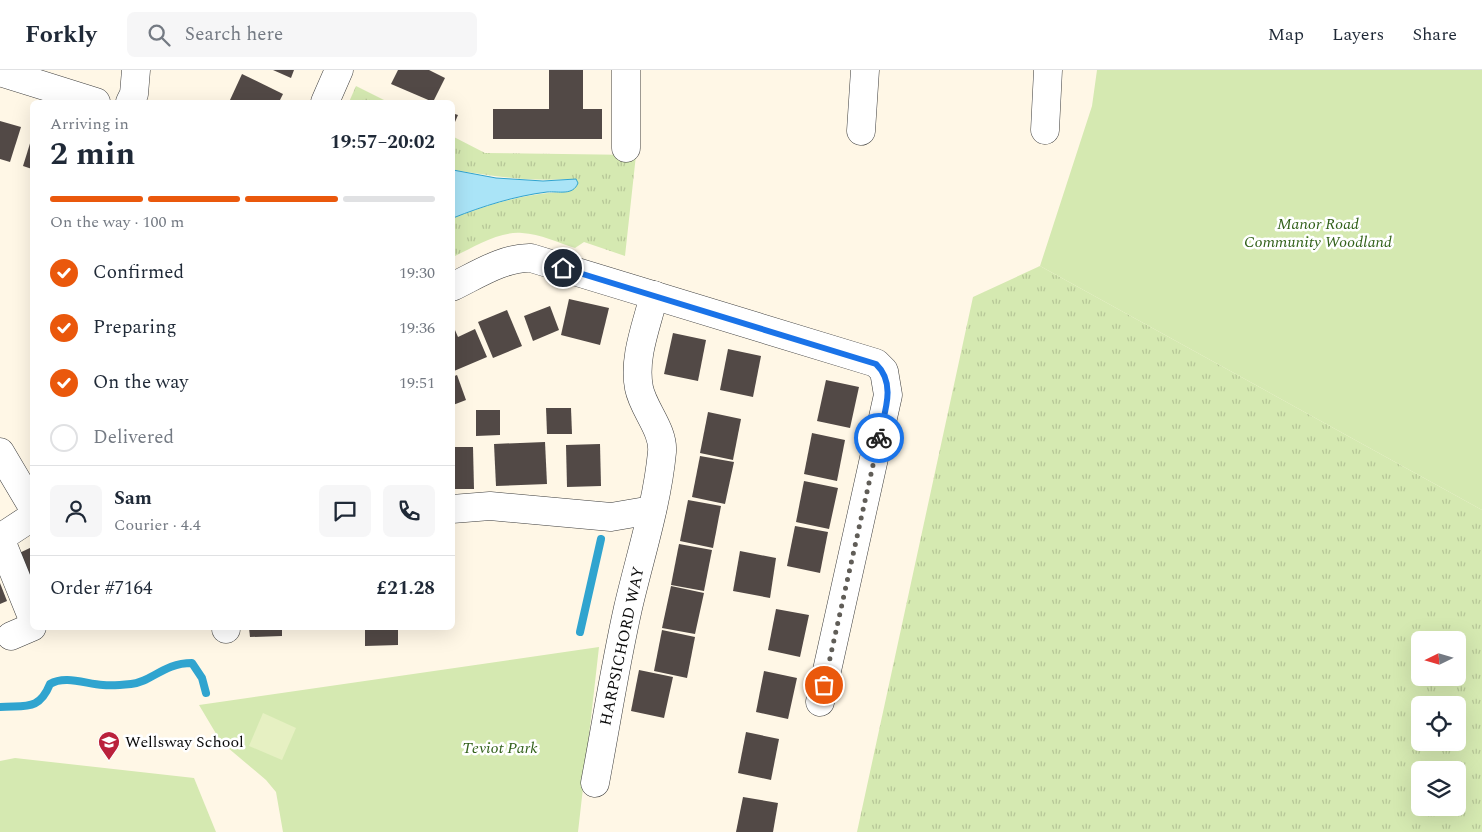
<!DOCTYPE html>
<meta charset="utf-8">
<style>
:root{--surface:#fff;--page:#f6f6f7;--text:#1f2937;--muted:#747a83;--line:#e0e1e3;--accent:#ea580c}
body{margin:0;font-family:Spectral,serif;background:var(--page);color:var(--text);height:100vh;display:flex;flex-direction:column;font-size:19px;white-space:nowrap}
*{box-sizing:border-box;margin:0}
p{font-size:16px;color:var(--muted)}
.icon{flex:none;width:28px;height:28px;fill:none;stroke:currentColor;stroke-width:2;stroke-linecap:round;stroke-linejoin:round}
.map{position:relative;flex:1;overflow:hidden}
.details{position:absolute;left:30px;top:30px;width:425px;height:530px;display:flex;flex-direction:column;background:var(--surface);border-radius:8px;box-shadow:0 5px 20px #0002}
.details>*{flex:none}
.needle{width:32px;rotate:265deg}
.fabs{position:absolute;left:1411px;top:561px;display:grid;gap:10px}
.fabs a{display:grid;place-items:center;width:55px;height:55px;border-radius:8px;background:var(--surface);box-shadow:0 5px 20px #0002;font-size:25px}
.pin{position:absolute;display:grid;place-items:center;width:42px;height:42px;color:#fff;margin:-21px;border:2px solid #fff;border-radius:50%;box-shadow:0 1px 5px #0007}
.courier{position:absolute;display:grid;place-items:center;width:50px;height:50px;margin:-25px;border:4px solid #1a73e8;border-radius:50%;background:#fff;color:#222;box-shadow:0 1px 6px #0007}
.headline em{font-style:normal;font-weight:700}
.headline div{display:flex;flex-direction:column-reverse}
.headline{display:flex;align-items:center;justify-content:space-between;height:85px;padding:0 20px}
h1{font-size:32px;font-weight:700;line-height:38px}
.bar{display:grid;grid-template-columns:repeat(4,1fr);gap:8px 5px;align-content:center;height:60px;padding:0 20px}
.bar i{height:6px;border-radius:4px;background:var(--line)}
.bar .on{background:var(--accent)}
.bar p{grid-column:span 4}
.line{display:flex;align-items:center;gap:12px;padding:0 20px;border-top:1px solid var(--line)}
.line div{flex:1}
.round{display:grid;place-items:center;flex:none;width:52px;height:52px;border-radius:8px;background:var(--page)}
ol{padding:0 20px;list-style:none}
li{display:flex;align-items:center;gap:15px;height:55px}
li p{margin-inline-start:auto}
li .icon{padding:5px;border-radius:50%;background:var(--accent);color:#fff;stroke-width:4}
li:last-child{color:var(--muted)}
li i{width:28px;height:28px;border:2px solid var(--line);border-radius:50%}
header{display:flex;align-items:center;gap:30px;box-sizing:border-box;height:70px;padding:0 25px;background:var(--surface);border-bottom:1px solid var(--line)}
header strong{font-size:24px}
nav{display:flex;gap:28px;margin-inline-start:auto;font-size:18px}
.search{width:350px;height:45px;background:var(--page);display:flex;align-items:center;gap:12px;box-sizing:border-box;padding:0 18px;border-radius:8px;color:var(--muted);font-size:19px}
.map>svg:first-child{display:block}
.grass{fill:url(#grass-tufts);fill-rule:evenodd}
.park{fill:#d5e9b1}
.pitch{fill:#e6f0c2}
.water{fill:#aae4f7;stroke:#30a4cf}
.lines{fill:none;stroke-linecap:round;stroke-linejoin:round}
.stream{stroke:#30a4cf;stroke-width:8}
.building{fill:#524946}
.minor-casing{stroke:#3d3d3d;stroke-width:29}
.minor{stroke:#fff;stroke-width:28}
.done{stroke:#605d57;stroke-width:5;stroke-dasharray:0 9}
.route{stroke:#1a73e8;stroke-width:6}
.labels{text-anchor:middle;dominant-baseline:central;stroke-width:5;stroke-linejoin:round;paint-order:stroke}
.park-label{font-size:16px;font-style:italic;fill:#32611a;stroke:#fff}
.street-label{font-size:16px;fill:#0a0a0a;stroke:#fff}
.poi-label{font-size:16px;fill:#0a0a0a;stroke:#fff;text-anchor:start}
</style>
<header>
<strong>Forkly</strong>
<div class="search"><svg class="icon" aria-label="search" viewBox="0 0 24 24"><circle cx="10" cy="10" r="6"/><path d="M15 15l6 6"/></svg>Search here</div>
<nav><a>Map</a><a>Layers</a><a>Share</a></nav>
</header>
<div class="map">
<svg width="1482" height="762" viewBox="0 0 1482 762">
<defs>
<pattern id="grass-tufts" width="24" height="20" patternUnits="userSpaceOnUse" patternTransform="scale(1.25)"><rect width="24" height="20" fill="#d5e9b1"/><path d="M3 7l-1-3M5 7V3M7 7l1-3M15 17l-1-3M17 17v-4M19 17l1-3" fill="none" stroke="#b6c697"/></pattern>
</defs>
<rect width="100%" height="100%" fill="#fff7e6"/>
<g class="grass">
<path d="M356 16 388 32H349Z"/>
<path d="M452 66 485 83 636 85 625 186 584 172 575 178C559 173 540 164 522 163 498 161 474 177 453 187V148C490 134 529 122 569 122L570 109C527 112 495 106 453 100Z"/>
<path d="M1040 196 1482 440V762H857L973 227ZM1420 570H1458V608H1420ZM1420 635H1458V672H1420ZM1420 700H1458V738H1420Z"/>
</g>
<g class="park">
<path d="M1097 0H1482V440L1040 196 1092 36Z"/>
<path d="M599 577 578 762H283L276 722 266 710 221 672 199 635Z"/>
<path d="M15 688 194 708 216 762H0V691Z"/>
</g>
<path class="pitch" d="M263 643 296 658 282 690 249 676Z"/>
<path class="water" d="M453 100 496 108 543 111 576 109 578 113C573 126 559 121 547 122 515 126 483 136 453 148Z"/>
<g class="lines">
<g class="stream">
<path d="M580 562 601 469"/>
<path d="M0 637C26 635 39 641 50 614 65 605 86 614 103 615 112 616 122 615 131 614 152 612 163 593 192 593L202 608 206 623"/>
</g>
</g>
<g class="building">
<path d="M273 0H294L291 8Z"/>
<path d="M398 0H429L445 8 433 32 391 14Z"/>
<path d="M549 0H583V39H602V69H493V39H549Z"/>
<path d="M242 4 283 24 279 32H235L230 30Z"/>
<path d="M452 43 458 45 452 59Z"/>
<path d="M0 51 21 57 10 92 0 89Z"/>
<path d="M32 67V99L23 96Z"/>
<path d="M569 229 609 238 600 275 561 265Z"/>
<path d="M550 236 559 260 533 271 524 246Z"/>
<path d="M507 240 522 276 493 288 478 252Z"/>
<path d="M452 253 458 267 475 259 487 287 454 301Z"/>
<path d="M673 263 706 270 698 311 664 304Z"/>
<path d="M728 279 761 286 753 327 720 320Z"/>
<path d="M457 305 466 330 453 335 452 307Z"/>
<path d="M826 310 859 317 850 358 817 351Z"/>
<path d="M546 338H571L572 364H547Z"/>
<path d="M476 340H500V365L476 366Z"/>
<path d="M708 342 741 349 733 390 700 383Z"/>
<path d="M812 363 845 370 837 411 804 404Z"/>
<path d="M545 372 547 414 496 416 494 374Z"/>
<path d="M600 374 601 416 567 417 566 375Z"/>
<path d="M452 377H473L474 419H452Z"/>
<path d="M700 386 734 392 725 434 692 427Z"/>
<path d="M804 411 838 418 829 459 796 452Z"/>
<path d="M688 430 721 436 713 478 680 471Z"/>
<path d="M795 456 828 462 820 503 787 496Z"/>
<path d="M679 474 712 480 704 521 671 515Z"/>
<path d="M32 477V513L13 486Z"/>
<path d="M740 481 776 488 770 528 733 521Z"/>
<path d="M0 513 7 531 0 534Z"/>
<path d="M671 516 704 523 695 564 662 558Z"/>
<path d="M776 539 809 545 800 587 768 580Z"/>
<path d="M249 558H282V566L250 567Z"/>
<path d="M365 558H398V575L365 576Z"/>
<path d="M662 560 695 567 687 608 654 601Z"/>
<path d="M639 600 673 607 664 648 631 641Z"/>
<path d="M764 601 797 608 788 649 756 642Z"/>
<path d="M746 662 779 669 771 710 738 703Z"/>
<path d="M743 727 778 733 773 762H736Z"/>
</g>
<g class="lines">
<g class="minor-casing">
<g id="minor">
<path d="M0 2 96 32"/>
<path d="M130 32 134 24 136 0"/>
<path d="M325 32 339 0"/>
<path d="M1045 60 1048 0"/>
<path d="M861 61 865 0"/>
<path d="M626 78V0"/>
<path d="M452 217C477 205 504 187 531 188L876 293 884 301 888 325 820 632"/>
<path d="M0 382 32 436"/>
<path d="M452 439 490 436 611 447 652 440"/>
<path d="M0 468 32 547"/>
<path d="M0 468 32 447"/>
<path d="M226 558V559"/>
<path d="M11 566 32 557"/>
<path d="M595 713C606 655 615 596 628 538 640 486 657 435 662 382 664 360 643 339 639 318 633 287 647 255 654 225"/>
</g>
</g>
<use href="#minor" class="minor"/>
</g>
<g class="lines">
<path class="done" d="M824 615 879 368"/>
<path class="route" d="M563 198 876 294C897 314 884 343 879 368"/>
</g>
<defs>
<g id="school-pin" transform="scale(1.125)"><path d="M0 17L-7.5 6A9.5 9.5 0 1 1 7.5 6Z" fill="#ba213c" stroke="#fff"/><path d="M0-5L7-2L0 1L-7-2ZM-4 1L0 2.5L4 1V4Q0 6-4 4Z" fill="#fff"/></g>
</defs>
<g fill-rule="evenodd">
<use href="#school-pin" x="109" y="672"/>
</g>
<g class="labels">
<g class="park-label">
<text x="1318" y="154">Manor Road<tspan x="1318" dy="18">Community Woodland</tspan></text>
<text x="500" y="678">Teviot Park</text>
</g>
<g class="street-label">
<text transform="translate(622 576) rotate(-78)">HARPSICHORD WAY</text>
</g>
<g class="poi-label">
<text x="125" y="672">Wellsway School</text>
</g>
</g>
</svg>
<div class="fabs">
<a><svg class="needle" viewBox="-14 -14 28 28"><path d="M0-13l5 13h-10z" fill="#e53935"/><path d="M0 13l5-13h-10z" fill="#747a83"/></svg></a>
<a><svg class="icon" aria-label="locate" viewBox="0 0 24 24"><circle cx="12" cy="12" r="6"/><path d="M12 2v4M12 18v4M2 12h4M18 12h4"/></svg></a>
<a><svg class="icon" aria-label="layers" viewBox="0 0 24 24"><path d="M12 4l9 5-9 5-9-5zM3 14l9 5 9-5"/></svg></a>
</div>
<div class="pin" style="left:824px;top:615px;background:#ea580c"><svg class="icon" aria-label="bag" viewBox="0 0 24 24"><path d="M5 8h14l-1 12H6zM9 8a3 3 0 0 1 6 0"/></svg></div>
<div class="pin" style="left:563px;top:198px;background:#1f2937"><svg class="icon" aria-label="home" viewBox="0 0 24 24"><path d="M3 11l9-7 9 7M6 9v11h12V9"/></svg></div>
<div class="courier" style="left:879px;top:368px"><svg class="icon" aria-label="bike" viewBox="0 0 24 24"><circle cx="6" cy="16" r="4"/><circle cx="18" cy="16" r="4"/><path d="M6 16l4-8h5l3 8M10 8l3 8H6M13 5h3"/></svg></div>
<section class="details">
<div class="headline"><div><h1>2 min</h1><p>Arriving in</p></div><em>19:57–20:02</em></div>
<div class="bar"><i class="on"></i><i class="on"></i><i class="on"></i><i></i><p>On the way · 100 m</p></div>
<ol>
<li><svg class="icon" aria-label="check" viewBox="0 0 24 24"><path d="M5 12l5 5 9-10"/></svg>Confirmed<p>19:30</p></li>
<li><svg class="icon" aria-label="check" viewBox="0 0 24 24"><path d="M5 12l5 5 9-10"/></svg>Preparing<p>19:36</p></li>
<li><svg class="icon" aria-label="check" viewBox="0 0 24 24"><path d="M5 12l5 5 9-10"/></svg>On the way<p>19:51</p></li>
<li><i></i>Delivered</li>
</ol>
<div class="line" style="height:90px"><a class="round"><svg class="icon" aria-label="person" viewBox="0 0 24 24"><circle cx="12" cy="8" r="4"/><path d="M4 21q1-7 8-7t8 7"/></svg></a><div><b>Sam</b><p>Courier · 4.4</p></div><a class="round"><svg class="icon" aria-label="chat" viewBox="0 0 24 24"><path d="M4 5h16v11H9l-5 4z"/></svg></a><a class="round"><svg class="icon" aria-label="phone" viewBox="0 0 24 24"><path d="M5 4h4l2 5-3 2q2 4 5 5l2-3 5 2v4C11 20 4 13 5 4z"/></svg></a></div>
<div class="line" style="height:65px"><div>Order #7164</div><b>£21.28</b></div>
</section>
</div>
